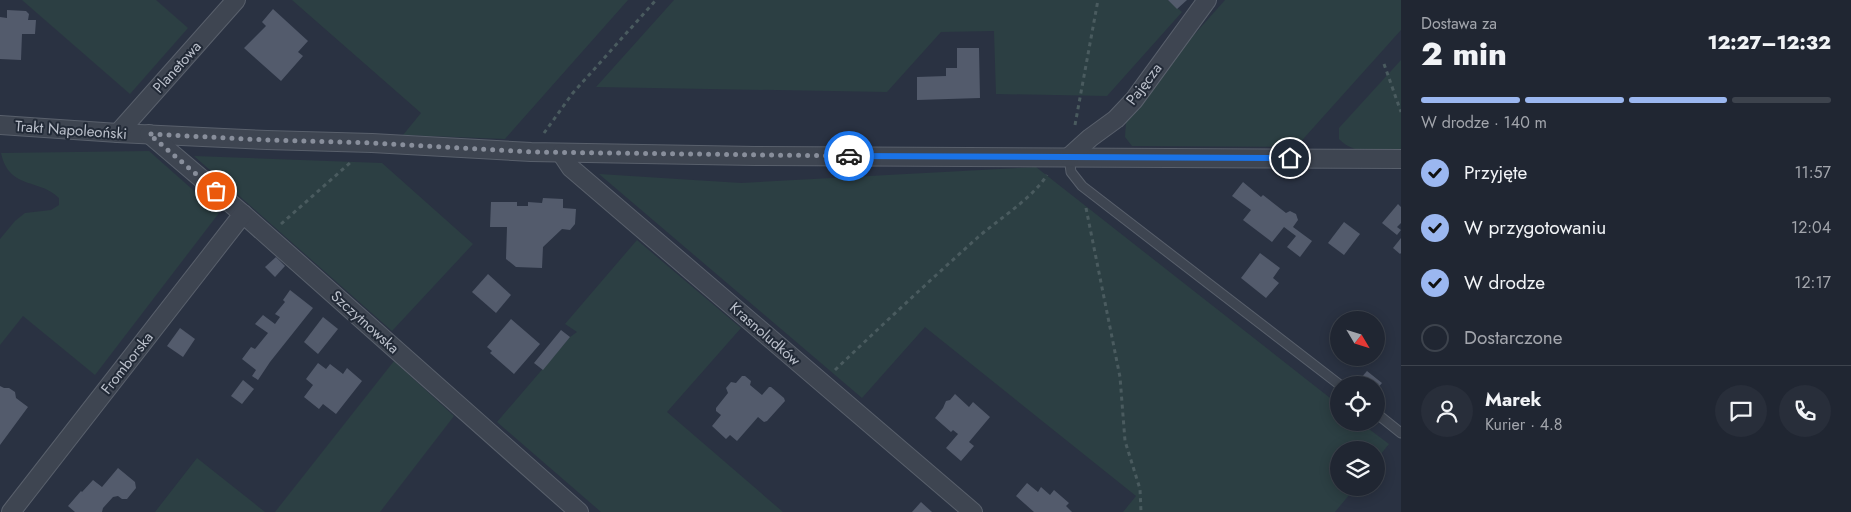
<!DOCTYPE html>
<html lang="pl">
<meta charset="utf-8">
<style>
:root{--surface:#202632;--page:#282e3a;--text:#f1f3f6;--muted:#a2a5ac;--line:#3d434d;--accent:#9bb7f0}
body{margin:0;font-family:Jost,sans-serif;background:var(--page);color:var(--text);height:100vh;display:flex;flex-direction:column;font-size:19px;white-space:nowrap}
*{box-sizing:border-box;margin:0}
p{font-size:16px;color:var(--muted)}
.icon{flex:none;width:28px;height:28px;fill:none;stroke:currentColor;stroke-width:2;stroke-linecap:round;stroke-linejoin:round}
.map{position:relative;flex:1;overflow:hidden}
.panel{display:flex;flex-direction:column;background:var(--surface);width:450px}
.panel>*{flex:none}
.needle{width:32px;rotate:128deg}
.tools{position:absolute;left:1330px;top:311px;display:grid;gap:10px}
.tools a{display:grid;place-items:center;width:55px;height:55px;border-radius:50%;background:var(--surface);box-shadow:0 2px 12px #0003,0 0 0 1px var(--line);font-size:25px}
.pin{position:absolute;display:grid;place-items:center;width:42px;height:42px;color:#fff;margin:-21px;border:2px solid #fff;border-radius:50%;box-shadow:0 1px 5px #0007}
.courier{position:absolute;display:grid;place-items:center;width:50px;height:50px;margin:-25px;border:4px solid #1a73e8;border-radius:50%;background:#fff;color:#222;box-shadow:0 1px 6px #0007}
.headline em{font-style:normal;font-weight:800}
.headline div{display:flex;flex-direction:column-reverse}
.headline{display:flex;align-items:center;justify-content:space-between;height:85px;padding:0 20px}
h1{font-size:32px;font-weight:800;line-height:38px}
.bar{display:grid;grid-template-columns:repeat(4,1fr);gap:8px 5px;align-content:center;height:60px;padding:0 20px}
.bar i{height:6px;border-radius:4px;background:var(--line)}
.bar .selected{background:var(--accent)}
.bar p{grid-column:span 4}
.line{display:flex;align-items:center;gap:12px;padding:0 20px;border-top:1px solid var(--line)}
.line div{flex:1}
.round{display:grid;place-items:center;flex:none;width:52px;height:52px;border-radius:26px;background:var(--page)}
ol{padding:0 20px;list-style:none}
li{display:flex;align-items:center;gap:15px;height:55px}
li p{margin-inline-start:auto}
li .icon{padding:5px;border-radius:50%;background:var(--accent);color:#111;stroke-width:4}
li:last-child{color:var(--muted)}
li i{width:28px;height:28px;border:2px solid var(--line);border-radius:50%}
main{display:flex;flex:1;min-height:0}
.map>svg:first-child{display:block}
.green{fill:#2c3f43}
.building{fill:#535b6c}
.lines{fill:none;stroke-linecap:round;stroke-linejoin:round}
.lane-casing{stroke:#59606c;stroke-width:11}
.street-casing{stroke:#59606c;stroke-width:20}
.path{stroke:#4a5b5f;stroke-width:3;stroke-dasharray:4 4;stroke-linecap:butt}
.lane{stroke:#3e4551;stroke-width:9}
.street{stroke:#3e4551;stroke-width:18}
.done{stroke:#888e9b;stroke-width:5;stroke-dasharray:0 9}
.route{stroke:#1a73e8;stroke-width:6}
.labels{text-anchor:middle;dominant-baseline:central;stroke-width:4;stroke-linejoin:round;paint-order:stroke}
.street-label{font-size:15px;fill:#bbc0cb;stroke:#222a37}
</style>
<main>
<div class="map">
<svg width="1401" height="512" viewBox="0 0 1401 512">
<rect width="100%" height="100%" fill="#2a3242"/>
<g class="green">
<path d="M22 0H156L188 28 130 94Z"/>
<path d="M292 0H628L505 139 403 135 421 113Z"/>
<path d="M674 0H1168L1182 12 1107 96 996 94 994 31 941 32 887 92 596 87Z"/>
<path d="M1225 0H1401V30L1296 147 1132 146 1125 137 1126 122 1153 81Z"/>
<path d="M1401 60V153C1380 152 1354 155 1339 139V128Z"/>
<path d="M149 151 219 213 95 375 23 316 0 345V239L15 221 25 213 51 210 59 205V198C39 178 9 190 1 153Z"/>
<path d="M194 156 382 163 473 244 392 331Z"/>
<path d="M1036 167 1339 405V422L1361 423 1389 444 1376 460V450H1339V488H1355L1335 512H1123L1136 496 925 327 862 398 599 174 741 183Z"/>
<path d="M637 240 741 328 667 412 783 512H601L497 422 570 337 577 332 565 324Z"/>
<path d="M394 361 454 416 380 512H275Z"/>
<path d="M197 458 265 512H155Z"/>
</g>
<g class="building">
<path d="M1168 0H1187L1177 9Z"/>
<path d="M273 9 308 41 298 52 303 56 281 81 244 48 266 26 262 22Z"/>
<path d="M7 10 26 11 29 14 28 20H36L35 34H22L21 60 0 59V17L7 18Z"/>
<path d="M957 48H979L980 98 917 100V77L946 76V68H957Z"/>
<path d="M1243 182 1261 197 1263 195 1286 213 1290 211 1296 214 1298 220 1293 227 1312 241 1300 257 1287 247 1296 236 1284 227 1272 242 1243 220 1251 210 1232 196Z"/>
<path d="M543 198 563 199V208L576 209 575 224 570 230 562 229 543 247 542 268 516 267 506 259 507 227H490L491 202H517V206H528V202L542 203Z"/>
<path d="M1398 204 1401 207V223L1397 227 1401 230 1397 235 1382 223Z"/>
<path d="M1344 222 1360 234 1344 255 1328 243Z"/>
<path d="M1401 238V253L1400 254 1393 248Z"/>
<path d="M1260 253 1280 268 1273 278 1279 283 1266 298 1241 278Z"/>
<path d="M276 257 285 266 275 277 265 267Z"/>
<path d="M488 274 511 295 496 313 472 292Z"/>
<path d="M290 290 313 308 270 362 258 380 252 376 256 370 242 359 251 347 255 349 268 333 255 324 263 315 275 324 280 317 275 314 285 302 283 300Z"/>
<path d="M323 317 338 329 318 354 304 342Z"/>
<path d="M511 319 540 344 514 374 490 353 492 351 487 347Z"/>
<path d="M180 328 195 339 183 357 167 346Z"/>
<path d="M561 330 570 337 543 370 534 363Z"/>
<path d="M318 363 326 369 330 364 343 374 347 368 362 381 336 414 323 404 319 409 304 397 313 385 306 379Z"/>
<path d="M1367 371 1382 383 1376 390V385H1367L1360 379Z"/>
<path d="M742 376H745L751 381 750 385 762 395 769 387H771L784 398 785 401 767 421 764 422 758 417 737 441 730 435 726 439 712 426 721 415 716 411V408L728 393 726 388 731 382 736 383Z"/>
<path d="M243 380 254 389 242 404 231 396Z"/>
<path d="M0 386 4 388H9L15 392 16 398 28 407 0 445Z"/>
<path d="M955 394 969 407 973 402 990 417 969 442 974 446 961 461 946 448 958 434 953 430 951 432 935 418 943 408 946 401 950 400Z"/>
<path d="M118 468 135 482 136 488 127 499H122L118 496 113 497 103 508 102 512H75L68 506 81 491 82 492 93 480 102 487Z"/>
<path d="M1027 483 1038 492 1041 487 1050 495 1054 490 1069 503 1066 506 1072 512H1034L1016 496Z"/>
<path d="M921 502 932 512H912Z"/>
</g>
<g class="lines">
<g class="lane-casing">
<g id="lane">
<path d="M1069 157 1071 172 1082 186 1340 385"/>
<path d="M1376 413 1401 433"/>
</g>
</g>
<g class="street-casing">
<g id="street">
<path d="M0 125 118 133 267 140 372 143 531 152 755 156 1401 159"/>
<path d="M118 133 236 0"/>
<path d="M149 134 243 214 579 512"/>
<path d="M561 153 571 168 973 512"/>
<path d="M1069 157 1090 138 1116 119 1134 100 1207 0"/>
<path d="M11 512 243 214"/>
</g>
</g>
<g class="path">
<path d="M1384 64 1401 112"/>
<path d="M1075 125 1098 0"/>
<path d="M544 133 572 94 656 0"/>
<path d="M1086 208 1120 377 1125 441 1140 489 1141 512"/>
<path d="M281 224 351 162"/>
<path d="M835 370C881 326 928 282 976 239 997 220 1032 199 1047 175"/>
</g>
<use href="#lane" class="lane"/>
<use href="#street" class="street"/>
</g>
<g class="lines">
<path class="done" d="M216 191 149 134 267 140 372 143 531 152 849 156"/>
<path class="route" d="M849 156 1290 158"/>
</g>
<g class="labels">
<g class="street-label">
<text transform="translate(177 67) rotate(-48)">Planetowa</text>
<text transform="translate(1144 84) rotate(-53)">Pajęcza</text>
<text transform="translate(71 130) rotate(4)">Trakt Napoleoński</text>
<text transform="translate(365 322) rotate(42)">Szczytnowska</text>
<text transform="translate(765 334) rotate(41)">Krasnoludków</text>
<text transform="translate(127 363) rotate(-52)">Fromborska</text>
</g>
</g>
</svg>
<div class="tools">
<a><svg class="needle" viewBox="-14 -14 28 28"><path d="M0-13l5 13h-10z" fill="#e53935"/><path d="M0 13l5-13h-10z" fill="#a2a5ac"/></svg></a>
<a><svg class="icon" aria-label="locate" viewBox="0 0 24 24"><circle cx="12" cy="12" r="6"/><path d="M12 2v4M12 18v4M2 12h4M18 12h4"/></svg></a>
<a><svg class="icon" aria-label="layers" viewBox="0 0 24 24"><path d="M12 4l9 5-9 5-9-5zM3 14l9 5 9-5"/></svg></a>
</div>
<div class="pin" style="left:216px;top:191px;background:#ea580c"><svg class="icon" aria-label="bag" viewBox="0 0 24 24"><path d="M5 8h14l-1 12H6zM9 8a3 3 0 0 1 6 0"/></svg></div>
<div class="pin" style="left:1290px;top:158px;background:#1f2937"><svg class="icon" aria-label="home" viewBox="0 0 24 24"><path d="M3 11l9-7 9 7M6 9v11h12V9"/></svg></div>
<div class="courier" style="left:849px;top:156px"><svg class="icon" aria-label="car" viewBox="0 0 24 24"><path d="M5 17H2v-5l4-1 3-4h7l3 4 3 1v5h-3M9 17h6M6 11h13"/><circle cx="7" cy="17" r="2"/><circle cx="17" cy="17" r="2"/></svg></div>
</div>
<section class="panel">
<div class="headline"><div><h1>2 min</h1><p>Dostawa za</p></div><em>12:27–12:32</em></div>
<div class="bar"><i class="selected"></i><i class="selected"></i><i class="selected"></i><i></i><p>W drodze · 140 m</p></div>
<ol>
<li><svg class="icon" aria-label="check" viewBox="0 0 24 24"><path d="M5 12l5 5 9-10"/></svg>Przyjęte<p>11:57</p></li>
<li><svg class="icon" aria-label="check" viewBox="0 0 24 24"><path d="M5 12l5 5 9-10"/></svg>W przygotowaniu<p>12:04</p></li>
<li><svg class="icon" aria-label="check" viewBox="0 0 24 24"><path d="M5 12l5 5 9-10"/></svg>W drodze<p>12:17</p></li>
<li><i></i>Dostarczone</li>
</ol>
<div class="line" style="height:90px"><a class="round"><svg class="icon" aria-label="person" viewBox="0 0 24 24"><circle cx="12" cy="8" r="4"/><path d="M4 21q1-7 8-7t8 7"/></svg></a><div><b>Marek</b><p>Kurier · 4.8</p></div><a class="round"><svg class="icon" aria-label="chat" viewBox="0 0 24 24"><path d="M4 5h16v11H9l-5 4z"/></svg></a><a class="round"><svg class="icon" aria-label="phone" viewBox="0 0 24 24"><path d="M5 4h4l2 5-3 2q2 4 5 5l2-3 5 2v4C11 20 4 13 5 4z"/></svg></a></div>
</section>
</main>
